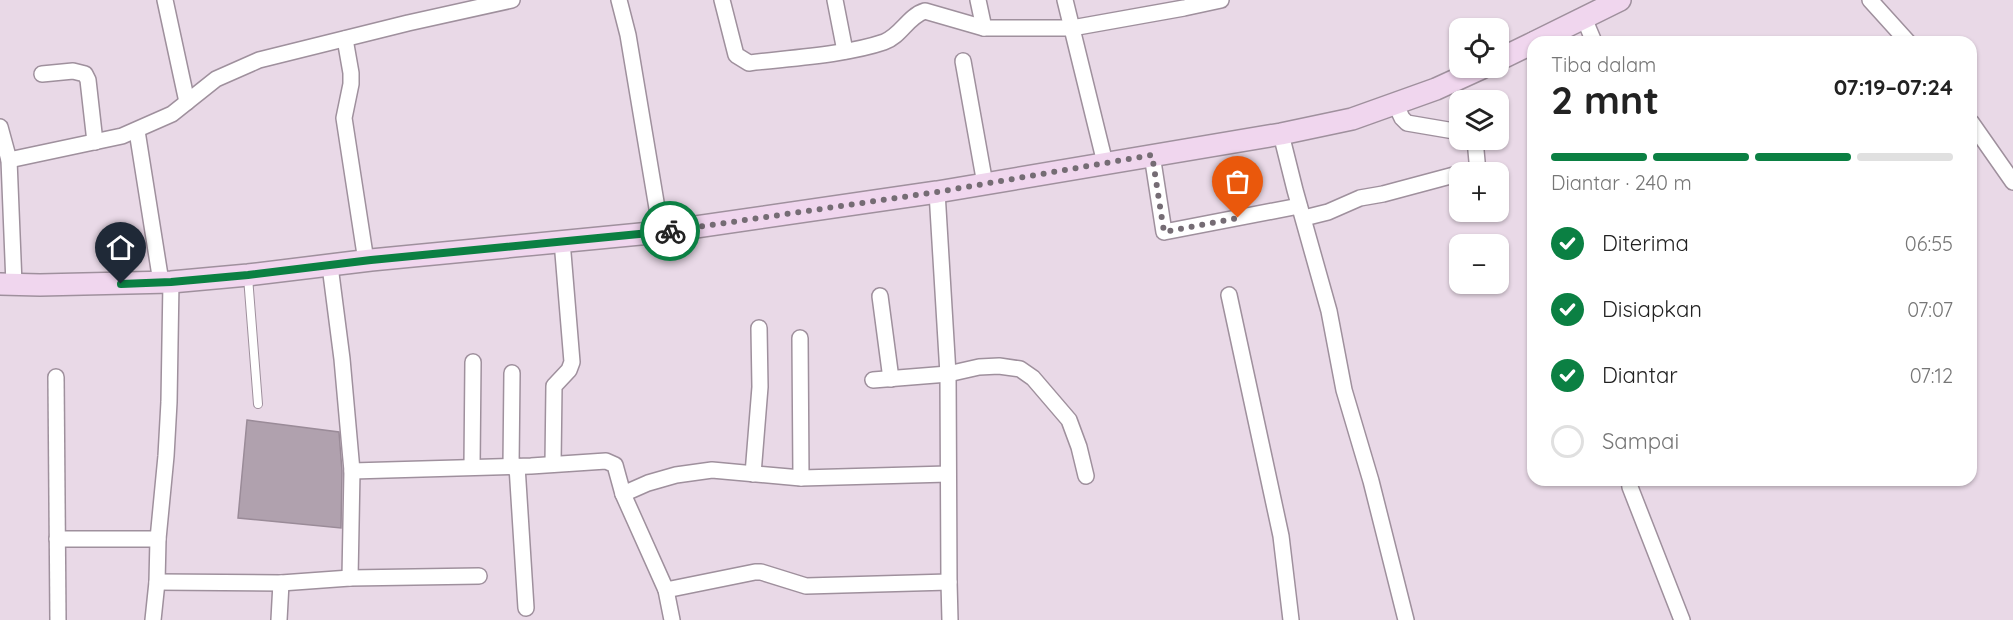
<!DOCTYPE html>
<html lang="id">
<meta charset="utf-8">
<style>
:root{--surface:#fff;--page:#f2f2f2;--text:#222;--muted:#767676;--line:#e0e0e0;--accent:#0b8043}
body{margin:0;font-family:Quicksand,sans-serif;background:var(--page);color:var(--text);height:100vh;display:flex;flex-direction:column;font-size:22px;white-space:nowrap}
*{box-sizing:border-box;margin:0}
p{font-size:20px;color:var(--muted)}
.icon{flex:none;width:33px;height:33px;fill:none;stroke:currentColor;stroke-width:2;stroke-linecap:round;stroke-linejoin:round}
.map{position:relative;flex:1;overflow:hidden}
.panel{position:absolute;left:1527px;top:36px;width:450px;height:450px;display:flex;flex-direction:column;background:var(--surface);border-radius:18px;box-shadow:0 2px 4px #0004}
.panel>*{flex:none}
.fabs{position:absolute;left:1449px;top:18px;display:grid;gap:12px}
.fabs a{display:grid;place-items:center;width:60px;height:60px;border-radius:12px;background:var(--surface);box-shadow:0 2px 4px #0004;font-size:30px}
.pin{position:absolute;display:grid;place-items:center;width:51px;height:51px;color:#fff;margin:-62px -26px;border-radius:50% 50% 50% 0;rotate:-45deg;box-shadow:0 0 6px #0007}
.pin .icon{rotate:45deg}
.courier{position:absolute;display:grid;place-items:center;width:60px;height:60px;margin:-30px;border:4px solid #0b8043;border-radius:50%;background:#fff;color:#222;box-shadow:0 2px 8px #0007}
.summary em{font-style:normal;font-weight:800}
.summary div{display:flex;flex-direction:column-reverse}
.summary{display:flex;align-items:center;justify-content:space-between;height:102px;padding:0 24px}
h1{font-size:39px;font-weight:800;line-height:45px}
.bar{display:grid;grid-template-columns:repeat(4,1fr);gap:9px 6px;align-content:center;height:72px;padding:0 24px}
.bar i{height:8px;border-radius:4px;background:var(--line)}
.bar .on{background:var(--accent)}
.bar p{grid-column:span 4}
ol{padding:0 24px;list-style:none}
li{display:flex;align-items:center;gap:18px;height:66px}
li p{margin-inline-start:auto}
li .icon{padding:6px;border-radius:50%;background:var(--accent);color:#fff;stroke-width:4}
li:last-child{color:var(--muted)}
li i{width:33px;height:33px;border:3px solid var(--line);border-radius:50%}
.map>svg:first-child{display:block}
.building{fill:#b0a1ae;stroke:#9a8b98;stroke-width:1.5}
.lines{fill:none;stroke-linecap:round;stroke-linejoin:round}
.service-casing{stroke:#9f909d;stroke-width:10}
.minor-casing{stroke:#9f909d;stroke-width:18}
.secondary-casing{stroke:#9f909d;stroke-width:24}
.service{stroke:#fff;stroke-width:8}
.minor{stroke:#fff;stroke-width:15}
.secondary{stroke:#f0d6ee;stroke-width:21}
.done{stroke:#756c74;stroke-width:6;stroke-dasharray:0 10.8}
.route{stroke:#0b8043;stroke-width:8}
</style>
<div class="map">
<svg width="2013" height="620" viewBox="0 0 2013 620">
<rect width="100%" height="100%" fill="#e9d9e7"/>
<path class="building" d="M247 420 339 432 342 471 341 528 238 518Z"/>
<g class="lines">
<g class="service-casing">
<path id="service" d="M248 277 258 404"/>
</g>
<g class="minor-casing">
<g id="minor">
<path d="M165 0 187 102"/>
<path d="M619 0 628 35 661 232"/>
<path d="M722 0 736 55 749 63C790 58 846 55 884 42 901 36 908 16 925 11L984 28H1072L1184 8 1221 0"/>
<path d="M835 0 845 51"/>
<path d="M978 0 984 28"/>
<path d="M1065 0 1105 163"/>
<path d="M1870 0 1908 42"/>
<path d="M1584 18 1594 42"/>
<path d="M345 39 351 73V84L344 118 366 261"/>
<path d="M963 61 985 184"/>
<path d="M42 74 73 71 85 74 88 80 95 142"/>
<path d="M1395 103 1402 118 1407 123 1460 132"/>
<path d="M1971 122 2013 182"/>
<path d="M0 127 9 160 14 284"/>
<path d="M137 131 161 282"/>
<path d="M1281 134 1295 190 1329 311 1344 390 1371 481 1406 620"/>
<path d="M1475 140 1478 172"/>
<path d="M1152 155 1164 232 1299 206"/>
<path d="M9 160 122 136 172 114 216 79 259 60 408 23 512 0"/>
<path d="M937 192 948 374 949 582 950 620"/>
<path d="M1304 218 1328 212 1360 198 1383 194 1454 175"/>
<path d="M330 266 342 359 352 471 350 578"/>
<path d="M1229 295 1281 536 1291 620"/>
<path d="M880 296 891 379"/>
<path d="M800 338 801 478"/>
<path d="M56 377 58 620"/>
<path d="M873 380 948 374 979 367 999 366 1020 369 1033 378 1069 420 1079 447 1086 476"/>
<path d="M553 464 554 386 569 370 572 362 562 241"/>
<path d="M472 466 473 362"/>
<path d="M511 466 512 373"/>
<path d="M517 466 526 608"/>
<path d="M352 471 531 466 606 461 615 465 623 494 666 590 672 620"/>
<path d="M753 474 760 387 759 328"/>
<path d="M1629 480 1630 487 1682 620"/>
<path d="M623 494 648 483 676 475 712 470 801 478 948 474"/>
<path d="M57 539H158"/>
<path d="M157 582 281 583 350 578 479 576"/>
<path d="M666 590 755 572H761L806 586 949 582"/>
<path d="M153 620 157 582 158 539 166 456 169 402 171 282"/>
<path d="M279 620 281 583"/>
</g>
</g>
<g class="secondary-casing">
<g id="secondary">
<path d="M1535 42 1620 0"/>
<path d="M1498 60 1533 43"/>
<path d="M0 284 40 285 171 282 248 275 371 260 661 232 937 192 1281 134 1352 119 1436 89 1482 68"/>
</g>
</g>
<use href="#service" class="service"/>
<use href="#minor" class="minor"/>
<use href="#secondary" class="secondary"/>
</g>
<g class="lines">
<path class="done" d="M670 231 937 192 1152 155 1164 232 1238 218"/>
<path class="route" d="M121 284 171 282 248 275 371 260 670 231"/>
</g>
</svg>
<div class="fabs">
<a><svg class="icon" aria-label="locate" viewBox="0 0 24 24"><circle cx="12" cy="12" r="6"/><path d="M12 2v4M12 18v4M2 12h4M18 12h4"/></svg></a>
<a><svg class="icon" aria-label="layers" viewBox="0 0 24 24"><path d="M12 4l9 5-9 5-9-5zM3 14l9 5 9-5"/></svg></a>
<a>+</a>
<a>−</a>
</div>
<div class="pin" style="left:1238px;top:218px;background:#ea580c"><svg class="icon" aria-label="bag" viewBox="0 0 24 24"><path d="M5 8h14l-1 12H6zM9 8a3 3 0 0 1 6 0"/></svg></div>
<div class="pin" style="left:121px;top:284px;background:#1f2937"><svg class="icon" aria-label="home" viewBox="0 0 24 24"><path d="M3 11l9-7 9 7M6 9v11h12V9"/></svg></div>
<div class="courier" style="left:670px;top:231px"><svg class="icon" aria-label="bike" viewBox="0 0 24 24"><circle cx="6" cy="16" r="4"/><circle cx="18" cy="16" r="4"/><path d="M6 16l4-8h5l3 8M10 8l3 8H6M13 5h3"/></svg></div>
<section class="panel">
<div class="summary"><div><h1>2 mnt</h1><p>Tiba dalam</p></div><em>07:19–07:24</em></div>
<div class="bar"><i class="on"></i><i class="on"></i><i class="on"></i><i></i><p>Diantar · 240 m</p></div>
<ol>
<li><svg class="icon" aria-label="check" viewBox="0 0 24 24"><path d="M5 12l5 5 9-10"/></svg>Diterima<p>06:55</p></li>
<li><svg class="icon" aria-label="check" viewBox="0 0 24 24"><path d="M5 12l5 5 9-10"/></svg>Disiapkan<p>07:07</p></li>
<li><svg class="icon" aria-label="check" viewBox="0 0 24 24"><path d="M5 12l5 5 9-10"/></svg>Diantar<p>07:12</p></li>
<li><i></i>Sampai</li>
</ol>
</section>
</div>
